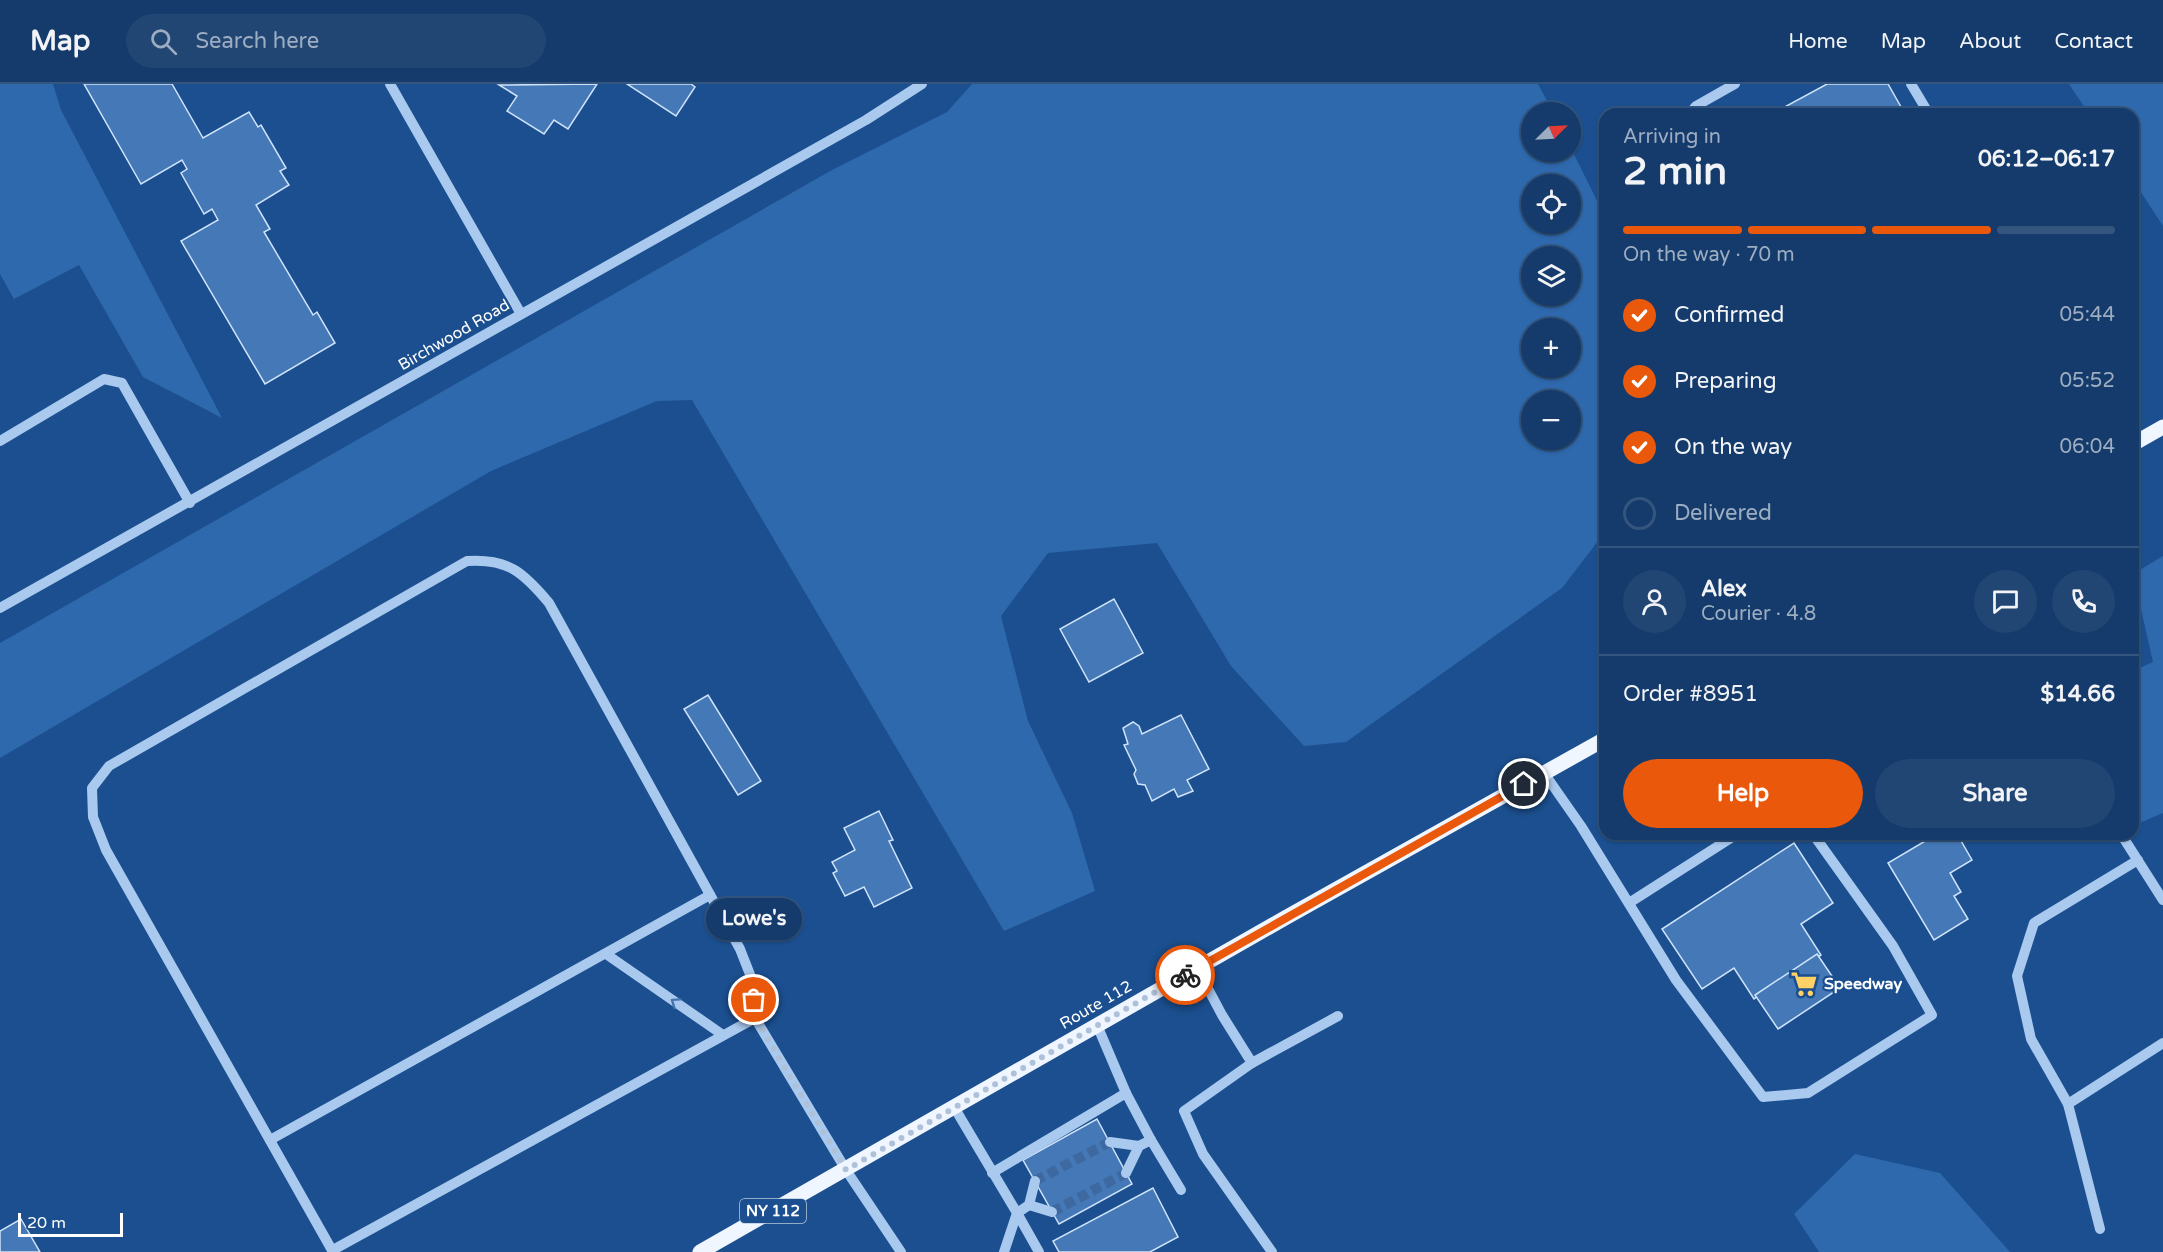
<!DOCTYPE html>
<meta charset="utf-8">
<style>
:root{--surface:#143b6b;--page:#214673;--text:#f1f3f6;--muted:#9dadc1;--line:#33557e;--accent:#ea580c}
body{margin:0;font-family:"Varela Round",sans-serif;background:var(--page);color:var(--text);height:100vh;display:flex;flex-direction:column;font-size:22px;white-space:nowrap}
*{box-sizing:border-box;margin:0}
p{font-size:20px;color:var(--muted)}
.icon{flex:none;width:33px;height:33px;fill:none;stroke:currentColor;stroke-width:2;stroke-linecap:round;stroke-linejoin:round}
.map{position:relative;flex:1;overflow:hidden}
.side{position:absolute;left:1599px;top:24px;width:540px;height:732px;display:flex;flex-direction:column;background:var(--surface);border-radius:18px;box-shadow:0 2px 4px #0004,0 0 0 2px var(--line)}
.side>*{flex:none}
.needle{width:39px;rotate:66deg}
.controls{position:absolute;left:1521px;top:18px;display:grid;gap:12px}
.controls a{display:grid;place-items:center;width:60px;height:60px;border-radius:50%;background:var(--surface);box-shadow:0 2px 4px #0004,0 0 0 2px var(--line);font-size:30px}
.scale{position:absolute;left:18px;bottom:15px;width:105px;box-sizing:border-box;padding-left:6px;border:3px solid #fff;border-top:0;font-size:16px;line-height:21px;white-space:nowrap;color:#fff;-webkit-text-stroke:4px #1b4f8f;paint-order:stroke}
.pin{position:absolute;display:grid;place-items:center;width:51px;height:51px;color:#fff;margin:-26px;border:3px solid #fff;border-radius:50%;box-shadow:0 2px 6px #0007}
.courier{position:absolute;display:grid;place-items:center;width:60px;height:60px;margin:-30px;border:4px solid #ea580c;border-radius:50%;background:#fff;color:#222;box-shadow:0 2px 8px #0007}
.bubble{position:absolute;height:42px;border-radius:21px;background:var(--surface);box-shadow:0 2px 4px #0004,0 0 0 2px var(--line);font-size:20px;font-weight:700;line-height:42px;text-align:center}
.headline em{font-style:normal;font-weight:700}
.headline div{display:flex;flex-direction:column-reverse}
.headline{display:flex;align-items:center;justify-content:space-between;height:102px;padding:0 24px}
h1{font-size:39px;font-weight:700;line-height:45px}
.bar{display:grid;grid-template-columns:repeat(4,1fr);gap:9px 6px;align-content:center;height:72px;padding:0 24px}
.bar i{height:8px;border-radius:4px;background:var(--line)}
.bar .selected{background:var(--accent)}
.bar p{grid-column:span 4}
.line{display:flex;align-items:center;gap:15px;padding:0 24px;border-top:2px solid var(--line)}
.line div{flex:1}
.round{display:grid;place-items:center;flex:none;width:63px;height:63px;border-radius:32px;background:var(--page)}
ol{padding:0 24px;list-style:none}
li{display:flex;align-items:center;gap:18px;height:66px}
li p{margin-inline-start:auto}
li .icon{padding:6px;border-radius:50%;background:var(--accent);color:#fff;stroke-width:4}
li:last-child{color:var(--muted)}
li i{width:33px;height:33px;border:3px solid var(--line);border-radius:50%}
.action{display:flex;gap:12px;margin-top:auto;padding:12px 24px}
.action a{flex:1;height:69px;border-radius:36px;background:var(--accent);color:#fff;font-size:24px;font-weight:700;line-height:69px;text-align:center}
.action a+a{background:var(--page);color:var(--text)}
header{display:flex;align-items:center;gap:36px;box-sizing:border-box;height:84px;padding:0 30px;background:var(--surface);border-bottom:2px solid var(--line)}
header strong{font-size:28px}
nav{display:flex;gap:33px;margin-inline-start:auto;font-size:21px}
.search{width:420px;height:54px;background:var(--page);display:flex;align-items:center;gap:15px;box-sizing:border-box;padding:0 21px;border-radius:33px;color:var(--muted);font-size:22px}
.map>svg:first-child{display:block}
.green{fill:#2e69ad;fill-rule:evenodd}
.building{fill:#4478b7;stroke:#cfe3fa;stroke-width:1.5}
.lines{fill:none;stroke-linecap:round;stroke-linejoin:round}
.minor-tunnel{stroke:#3d69a0;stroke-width:10;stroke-dasharray:10 5;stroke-linecap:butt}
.minor{stroke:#a9c9ee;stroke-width:10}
.major{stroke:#f0f6ff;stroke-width:15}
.oneway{stroke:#4674ac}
.done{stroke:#afc1d8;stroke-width:6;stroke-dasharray:0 10.8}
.route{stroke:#ea580c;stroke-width:8}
.labels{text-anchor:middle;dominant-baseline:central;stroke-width:4.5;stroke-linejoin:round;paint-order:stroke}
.shield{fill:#1b4f8f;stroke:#bbcadd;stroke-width:1.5}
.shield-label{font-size:15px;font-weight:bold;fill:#fff}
.street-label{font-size:16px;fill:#fff;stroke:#1b4f8f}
.poi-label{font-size:16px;font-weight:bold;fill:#fff;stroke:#1b4f8f;text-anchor:start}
</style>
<header>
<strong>Map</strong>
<div class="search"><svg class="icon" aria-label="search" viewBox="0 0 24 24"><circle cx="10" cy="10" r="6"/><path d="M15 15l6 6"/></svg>Search here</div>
<nav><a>Home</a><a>Map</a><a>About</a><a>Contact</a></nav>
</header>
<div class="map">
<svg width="2163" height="1168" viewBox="0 0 2163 1168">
<rect width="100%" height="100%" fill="#1b4f8f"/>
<g class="green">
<path d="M0 0H53L61 26 222 334 143 293 79 181 14 215 0 190Z"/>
<path d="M972 0H1538L1553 28H1532V68H1570L1571 64 1605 133V448L1562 504 1346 658 1304 662 1231 582 1157 459 1048 469 1001 532 1028 637 1072 729 1095 807 1004 847 692 316 657 317 491 387 0 674V559L832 86 947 28ZM1532 100H1570V140H1532ZM1532 172H1570V212H1532ZM1532 244H1570V284H1532ZM1532 316H1570V356H1532Z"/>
<path d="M2069 0H2163V142L2133 96V30H2089Z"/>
<path d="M2163 472V729L2137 740 2133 732V587L2153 578 2133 490Z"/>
<path d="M1855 1070 1940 1089 2010 1168H1819L1794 1130Z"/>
</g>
<g class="building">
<path d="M84 0H172L203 54 249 28 258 43 261 41 286 84 280 87 289 101 256 121 270 145 264 148 313 231 317 228 335 259 265 300 181 157 218 136 212 125 204 130 181 89 187 85 182 76 141 100Z"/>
<path d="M597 0 568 45 554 36 544 50 507 27 517 12 499 1Z"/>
<path d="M627 0H691L695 3 676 32Z"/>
<path d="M1827 0H1888L1905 30H1772Z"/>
<path d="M1114 515 1143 569 1089 598 1060 545Z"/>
<path d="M708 611 761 697 738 711 684 625Z"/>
<path d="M1181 631 1209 685 1187 696 1193 707 1178 713 1174 705 1152 717 1145 701 1138 700 1134 690 1136 686 1124 661 1128 660 1123 644 1133 638 1139 642 1142 650Z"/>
<path d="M879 727 893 756 889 757 912 804 874 823 864 803 845 812 833 789 837 787 832 778 855 766 844 744Z"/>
<path d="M1937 750H1957L1972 776 1950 789 1961 808 1954 812 1968 835 1934 856 1888 779Z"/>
<path d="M1794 759 1833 819 1801 840 1821 871 1754 915 1734 884 1702 905 1662 845Z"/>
<path d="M1817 870 1840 904 1778 945 1755 911Z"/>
<path d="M1097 1035 1132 1100 1059 1140 1023 1076Z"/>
<path d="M1153 1104 1178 1153 1150 1168H1059L1053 1157Z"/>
<path d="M21 1135 40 1168H0V1147Z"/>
</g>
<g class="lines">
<g class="minor-tunnel">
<path d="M1035 1097 1110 1058"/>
<path d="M1052 1128 1126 1089"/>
</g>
<g class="minor">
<path d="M390 0 521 230"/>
<path d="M1911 0 1929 30"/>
<path d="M1689 30 1696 22 1735 0"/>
<path d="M0 357 104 295 122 299 190 419"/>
<path d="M0 524 866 36 922 0"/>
<path d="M1544 689 1581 742 1676 896 1763 1013 1808 1009 1932 931 1893 862 1813 750"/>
<path d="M2121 750 2163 816"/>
<path d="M1629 819 1737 750"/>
<path d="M606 870 723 951"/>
<path d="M1197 884 1222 931 1252 979 1338 932"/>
<path d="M1252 979 1184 1027 1203 1070 1272 1168"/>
<path d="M1126 1009 1151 1056 1139 1062"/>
<path d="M2068 1020 2031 955 2017 892 2034 839 2138 776"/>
<path d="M954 1023 1017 1129 1004 1168"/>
<path d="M270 1056 710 811"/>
<path d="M1151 1056 1181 1106"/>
<path d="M1110 1058 1139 1062 1126 1089"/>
<path d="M992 1089 1126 1009 1097 941"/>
<path d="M1035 1097 1029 1121 1017 1129 1039 1168"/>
<path d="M1029 1121 1052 1128"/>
<path d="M2100 1145 2068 1020 2163 959"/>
<path d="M333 1166 755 934"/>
<path d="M333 1168 106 766 93 733 92 704 109 682 467 477C508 474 524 489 549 519L740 865 753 898 755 934 846 1086 901 1168"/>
</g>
<g class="major">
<path d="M2133 360 2163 343"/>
<path d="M700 1168 1285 834 1605 655"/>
</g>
</g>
<defs><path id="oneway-chevron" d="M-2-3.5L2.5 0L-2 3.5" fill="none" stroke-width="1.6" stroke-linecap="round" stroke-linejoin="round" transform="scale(1.5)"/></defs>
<use class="oneway" href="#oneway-chevron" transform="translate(675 918) rotate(-145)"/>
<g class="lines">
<path class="done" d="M754 916 755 934 846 1086 1185 891"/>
<path class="route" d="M1185 891 1524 700"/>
</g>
<defs>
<g id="supermarket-bare" transform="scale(2.07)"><path d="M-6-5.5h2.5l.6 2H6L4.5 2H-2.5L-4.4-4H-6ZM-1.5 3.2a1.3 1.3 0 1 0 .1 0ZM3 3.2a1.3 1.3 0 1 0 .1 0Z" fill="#ffd166" stroke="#1b4f8f" stroke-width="2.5" paint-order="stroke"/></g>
</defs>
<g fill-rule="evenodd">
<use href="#supermarket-bare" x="1804" y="900"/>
</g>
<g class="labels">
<rect class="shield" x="740" y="1115" width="66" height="24" rx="4.5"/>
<g class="shield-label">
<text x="773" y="1127">NY 112</text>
</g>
<g class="street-label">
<text transform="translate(454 251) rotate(-30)">Birchwood Road</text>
<text transform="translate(1096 921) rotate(-30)">Route 112</text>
</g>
<g class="poi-label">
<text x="1824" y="900">Speedway</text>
</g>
</g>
</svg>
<div class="controls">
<a><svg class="needle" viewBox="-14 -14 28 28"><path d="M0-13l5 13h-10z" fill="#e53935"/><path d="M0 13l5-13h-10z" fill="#9dadc1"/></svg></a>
<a><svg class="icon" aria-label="locate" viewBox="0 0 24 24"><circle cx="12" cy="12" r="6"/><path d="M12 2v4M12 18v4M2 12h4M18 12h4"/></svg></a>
<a><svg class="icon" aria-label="layers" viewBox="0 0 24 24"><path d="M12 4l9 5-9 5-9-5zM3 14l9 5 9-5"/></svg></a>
<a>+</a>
<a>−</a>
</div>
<div class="scale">20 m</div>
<div class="pin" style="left:754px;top:916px;background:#ea580c"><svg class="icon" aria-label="bag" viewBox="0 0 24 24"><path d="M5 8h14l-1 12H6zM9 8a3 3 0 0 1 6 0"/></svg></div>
<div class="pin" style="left:1524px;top:700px;background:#1f2937"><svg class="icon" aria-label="home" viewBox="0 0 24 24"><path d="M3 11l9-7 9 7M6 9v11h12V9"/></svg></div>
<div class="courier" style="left:1185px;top:891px"><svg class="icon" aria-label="bike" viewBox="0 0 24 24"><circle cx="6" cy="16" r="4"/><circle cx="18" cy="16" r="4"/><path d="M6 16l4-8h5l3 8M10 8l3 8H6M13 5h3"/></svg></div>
<div class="bubble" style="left:706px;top:814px;width:96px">Lowe's</div>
<section class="side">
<div class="headline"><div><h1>2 min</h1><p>Arriving in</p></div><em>06:12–06:17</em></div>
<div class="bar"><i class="selected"></i><i class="selected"></i><i class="selected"></i><i></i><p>On the way · 70 m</p></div>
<ol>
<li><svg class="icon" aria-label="check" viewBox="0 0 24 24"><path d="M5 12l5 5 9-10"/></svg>Confirmed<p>05:44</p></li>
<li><svg class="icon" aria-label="check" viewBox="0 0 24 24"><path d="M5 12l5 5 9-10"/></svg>Preparing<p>05:52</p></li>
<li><svg class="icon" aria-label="check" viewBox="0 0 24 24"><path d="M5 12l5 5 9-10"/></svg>On the way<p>06:04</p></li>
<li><i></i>Delivered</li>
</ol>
<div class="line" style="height:108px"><a class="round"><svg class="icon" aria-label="person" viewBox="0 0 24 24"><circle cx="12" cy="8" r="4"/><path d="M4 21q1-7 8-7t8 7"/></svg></a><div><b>Alex</b><p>Courier · 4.8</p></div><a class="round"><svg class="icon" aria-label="chat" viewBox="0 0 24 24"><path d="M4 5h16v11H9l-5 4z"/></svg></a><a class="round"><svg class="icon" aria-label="phone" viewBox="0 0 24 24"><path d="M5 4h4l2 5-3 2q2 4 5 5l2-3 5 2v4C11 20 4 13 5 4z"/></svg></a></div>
<div class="line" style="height:78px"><div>Order #8951</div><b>$14.66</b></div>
<div class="action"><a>Help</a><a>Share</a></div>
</section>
</div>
